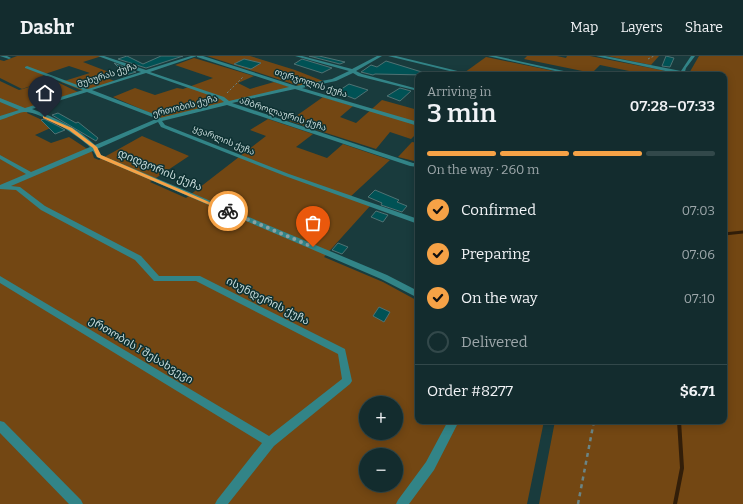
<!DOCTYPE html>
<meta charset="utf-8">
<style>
:root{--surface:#132c2e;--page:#20383a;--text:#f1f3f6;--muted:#9da7aa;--line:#32484a;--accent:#f6a246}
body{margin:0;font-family:Bitter,"Noto Sans Georgian",serif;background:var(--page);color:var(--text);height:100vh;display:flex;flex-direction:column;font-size:15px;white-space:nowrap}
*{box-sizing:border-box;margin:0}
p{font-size:13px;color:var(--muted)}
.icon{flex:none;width:22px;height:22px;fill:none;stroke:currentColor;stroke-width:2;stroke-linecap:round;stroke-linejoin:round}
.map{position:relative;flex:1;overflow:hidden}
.panel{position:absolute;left:415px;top:16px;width:312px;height:352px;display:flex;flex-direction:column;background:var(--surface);border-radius:8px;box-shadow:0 2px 10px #0003,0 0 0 1px var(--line)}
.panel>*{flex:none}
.fabs{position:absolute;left:359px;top:340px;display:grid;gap:8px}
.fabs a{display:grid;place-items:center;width:44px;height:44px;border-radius:50%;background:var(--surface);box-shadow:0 2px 10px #0003,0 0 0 1px var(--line);font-size:20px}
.pin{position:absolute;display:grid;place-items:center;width:34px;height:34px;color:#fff;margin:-41px -17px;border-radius:50% 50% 50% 0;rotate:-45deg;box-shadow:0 0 4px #0007}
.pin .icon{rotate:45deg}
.courier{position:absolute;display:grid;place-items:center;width:40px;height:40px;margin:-20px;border:3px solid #f6a246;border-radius:50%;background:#fff;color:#222;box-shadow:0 1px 5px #0007}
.headline em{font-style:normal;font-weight:600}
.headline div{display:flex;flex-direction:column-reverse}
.headline{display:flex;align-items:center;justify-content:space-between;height:68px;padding:0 12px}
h1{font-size:26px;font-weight:600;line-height:30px}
.bar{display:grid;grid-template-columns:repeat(4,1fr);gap:6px 4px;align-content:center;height:48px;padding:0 12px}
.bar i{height:5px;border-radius:3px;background:var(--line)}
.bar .selected{background:var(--accent)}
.bar p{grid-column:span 4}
.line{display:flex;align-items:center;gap:10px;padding:0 12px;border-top:1px solid var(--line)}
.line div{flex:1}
ol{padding:0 12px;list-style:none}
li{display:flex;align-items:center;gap:12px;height:44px}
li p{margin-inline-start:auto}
li .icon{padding:4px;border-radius:50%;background:var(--accent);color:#111;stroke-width:4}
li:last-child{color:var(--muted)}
li i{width:22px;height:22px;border:2px solid var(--line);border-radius:50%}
header{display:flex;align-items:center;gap:24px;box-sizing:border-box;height:56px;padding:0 20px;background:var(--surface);border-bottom:1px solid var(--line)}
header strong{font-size:19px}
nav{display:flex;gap:22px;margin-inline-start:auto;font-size:14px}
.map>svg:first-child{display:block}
.green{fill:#734713;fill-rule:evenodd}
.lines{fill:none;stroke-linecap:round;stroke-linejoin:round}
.stream-far1{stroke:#321e09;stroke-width:3}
.stream{stroke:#321e09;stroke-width:4}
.building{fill:#005255;stroke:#4f7273}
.path-far1{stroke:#6a8586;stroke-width:1;stroke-dasharray:2 2;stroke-linecap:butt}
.path{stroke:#6a8586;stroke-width:2.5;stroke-dasharray:4 4;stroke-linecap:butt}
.street{fill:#328487;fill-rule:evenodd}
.route{fill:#f6a246}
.done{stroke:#89a2a2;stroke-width:4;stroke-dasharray:0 7.2}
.labels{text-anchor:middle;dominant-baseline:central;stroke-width:3;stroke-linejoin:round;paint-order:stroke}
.far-street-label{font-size:9px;fill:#c6d9d9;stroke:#0d3132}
.street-label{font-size:11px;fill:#c6d9d9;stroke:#0d3132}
</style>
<header>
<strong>Dashr</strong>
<nav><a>Map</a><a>Layers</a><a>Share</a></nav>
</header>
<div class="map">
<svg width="743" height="448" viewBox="0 0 743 448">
<rect width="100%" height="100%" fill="#193b3d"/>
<g class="green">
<path d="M17 0H102L83 6 114 18 103 21 115 25 83 35 61 26 90 17 69 10 42 19 51 23 22 33 0 22V4L4 5Z"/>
<path d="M207 0H250L295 14 323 25 302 31Z"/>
<path d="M527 0H557L566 2 567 0H590L676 17V19H632L634 16 600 9 592 17 524 3Z"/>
<path d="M607 0H659L651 9Z"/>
<path d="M699 0H743V448H539L555 365H724V19H688Z"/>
<path d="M486 1 573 19H461Z"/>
<path d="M194 2 254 20 238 27 250 33 274 26 294 32 164 63 113 41 135 32 155 39 177 32 183 33 213 22 175 9Z"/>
<path d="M53 24 78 36 29 52 27 57 55 70 35 79 51 87 69 81 92 96 94 102 99 104 142 80 189 100 150 126 186 142 266 80 250 74 268 63 313 78 296 91 327 102 343 88 390 104 349 142 370 150 324 201 383 226 418 245V365H544L527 448H0V25L19 34ZM366 347H396V377H366ZM366 399H396V429H366Z"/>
<path d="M323 41 353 50 340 61 356 67 382 44 418 54V76L411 83 390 76 376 93 289 65Z"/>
<path d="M412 86 418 87V106L398 101Z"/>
</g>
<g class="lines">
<path class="stream-far1" d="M724 178 743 176"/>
<path class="stream" d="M675 448 682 412 679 365"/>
</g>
<g class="building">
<path d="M127 0 143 8 161 0H183L146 12 118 3Z"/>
<path d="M309 0H319L345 6 340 8Z"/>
<path d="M666 0 674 2 670 11 662 10Z"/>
<path d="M244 3 261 7 251 13 234 8Z"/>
<path d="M302 3 332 12 322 17 294 8Z"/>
<path d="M386 5 425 17V19L375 18 373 19 361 16 371 9 377 11Z"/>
<path d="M114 7 136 16 126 19Z"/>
<path d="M349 28 368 34 355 43 337 36Z"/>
<path d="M400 32 411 35 400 45 387 40Z"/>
<path d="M58 57 76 67 78 66 98 82 96 85 52 59Z"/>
<path d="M44 63 58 70 65 74 55 78 41 64Z"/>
<path d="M375 134 399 144 397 146 407 150 402 156 381 149 382 147 368 141Z"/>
<path d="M376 155 388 159 383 166 371 161Z"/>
<path d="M338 187 348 191 342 198 332 194Z"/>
<path d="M379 251 390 256 384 266 373 260Z"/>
</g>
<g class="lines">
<g class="path-far1">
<path d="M648 3 654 0"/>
<path d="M227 37 243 21"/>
</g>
<path class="path" d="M578 448 594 365"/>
<g class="street">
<path d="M0 0H7L11 2 9 3Z"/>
<path d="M98 0H104L146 14 191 0H203L296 30 332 23 349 15 295 0H302L352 13 377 0H382L356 15 362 18 418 33V35L358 20 353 17 336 25 302 32 418 66V70L295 33 232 47 413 107H418V111L410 110 227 49 162 65 165 69 289 118 418 163V168L285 120 161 71 158 66 97 93 101 99 387 219 418 235V242L381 223 97 101 93 95 11 130 20 131 45 150 141 200 159 220H200L345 293 352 325 350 328 274 390 228 448H215L217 444 262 387 0 227V220L269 380 342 323 338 298 196 225H154L135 204 41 154 16 134 0 133V129L26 118 0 103V99L31 116 90 91C79 80 40 55 24 56 16 57 8 62 0 64V60L19 54 0 46V42L25 52 83 34 25 12V11L27 10 88 33 141 16ZM197 0V1L289 31 229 45 224 41 150 16ZM146 17 220 43 224 46 160 62 159 60 92 34ZM87 36 155 62 156 63 95 89C78 72 54 61 32 53Z"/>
<path d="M388 0H396L474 19H466Z"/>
<path d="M488 0H496L582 19H573Z"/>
<path d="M596 0H605L681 15 691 0H695L686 12 684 19Z"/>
<path d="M0 365 4 366 81 444 83 448H69L0 377Z"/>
<path d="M448 365H459L434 414 409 448H396L398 444 426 406Z"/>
</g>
</g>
<path class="route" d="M43 60 72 72 97 91 101 99 230 155 226 156 97 101 93 92 69 74 43 62Z"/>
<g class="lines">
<path class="done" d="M228 155 313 191"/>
</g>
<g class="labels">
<g class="far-street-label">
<text transform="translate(107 19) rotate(-18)">მუხურას ქუჩა</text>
<text transform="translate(311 27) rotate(18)">თერჯოლის ქუჩა</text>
<text transform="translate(185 50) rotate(-14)">ერთობის ქუჩა</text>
<text transform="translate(283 58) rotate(18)">ამბროლაურის ქუჩა</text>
<text transform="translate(224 84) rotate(22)">ყვარლის ქუჩა</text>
</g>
<g class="street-label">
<text transform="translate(160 114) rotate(23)">დიდგორის ქუჩა</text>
<text transform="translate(268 245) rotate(27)">ისუნდერის ქუჩა</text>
<text transform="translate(141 294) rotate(31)">ერთობის I შესახვევი</text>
</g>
</g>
</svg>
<div class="fabs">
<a>+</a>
<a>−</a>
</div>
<div class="pin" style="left:313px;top:191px;background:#ea580c"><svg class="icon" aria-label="bag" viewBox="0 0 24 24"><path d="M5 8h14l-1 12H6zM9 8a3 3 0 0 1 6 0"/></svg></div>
<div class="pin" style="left:45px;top:61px;background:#1f2937"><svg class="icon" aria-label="home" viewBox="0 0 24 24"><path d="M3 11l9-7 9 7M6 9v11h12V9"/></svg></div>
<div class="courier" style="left:228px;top:155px"><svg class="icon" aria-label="bike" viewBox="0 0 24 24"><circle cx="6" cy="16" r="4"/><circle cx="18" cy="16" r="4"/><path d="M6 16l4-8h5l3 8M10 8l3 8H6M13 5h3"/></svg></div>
<section class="panel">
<div class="headline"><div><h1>3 min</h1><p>Arriving in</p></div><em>07:28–07:33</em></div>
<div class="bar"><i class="selected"></i><i class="selected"></i><i class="selected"></i><i></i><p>On the way · 260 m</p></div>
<ol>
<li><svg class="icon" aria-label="check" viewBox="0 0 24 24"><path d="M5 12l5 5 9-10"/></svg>Confirmed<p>07:03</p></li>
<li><svg class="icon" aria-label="check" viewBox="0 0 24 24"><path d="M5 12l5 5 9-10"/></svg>Preparing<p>07:06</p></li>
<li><svg class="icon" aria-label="check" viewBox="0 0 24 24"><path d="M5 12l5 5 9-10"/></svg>On the way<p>07:10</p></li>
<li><i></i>Delivered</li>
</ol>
<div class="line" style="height:52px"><div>Order #8277</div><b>$6.71</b></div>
</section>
</div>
